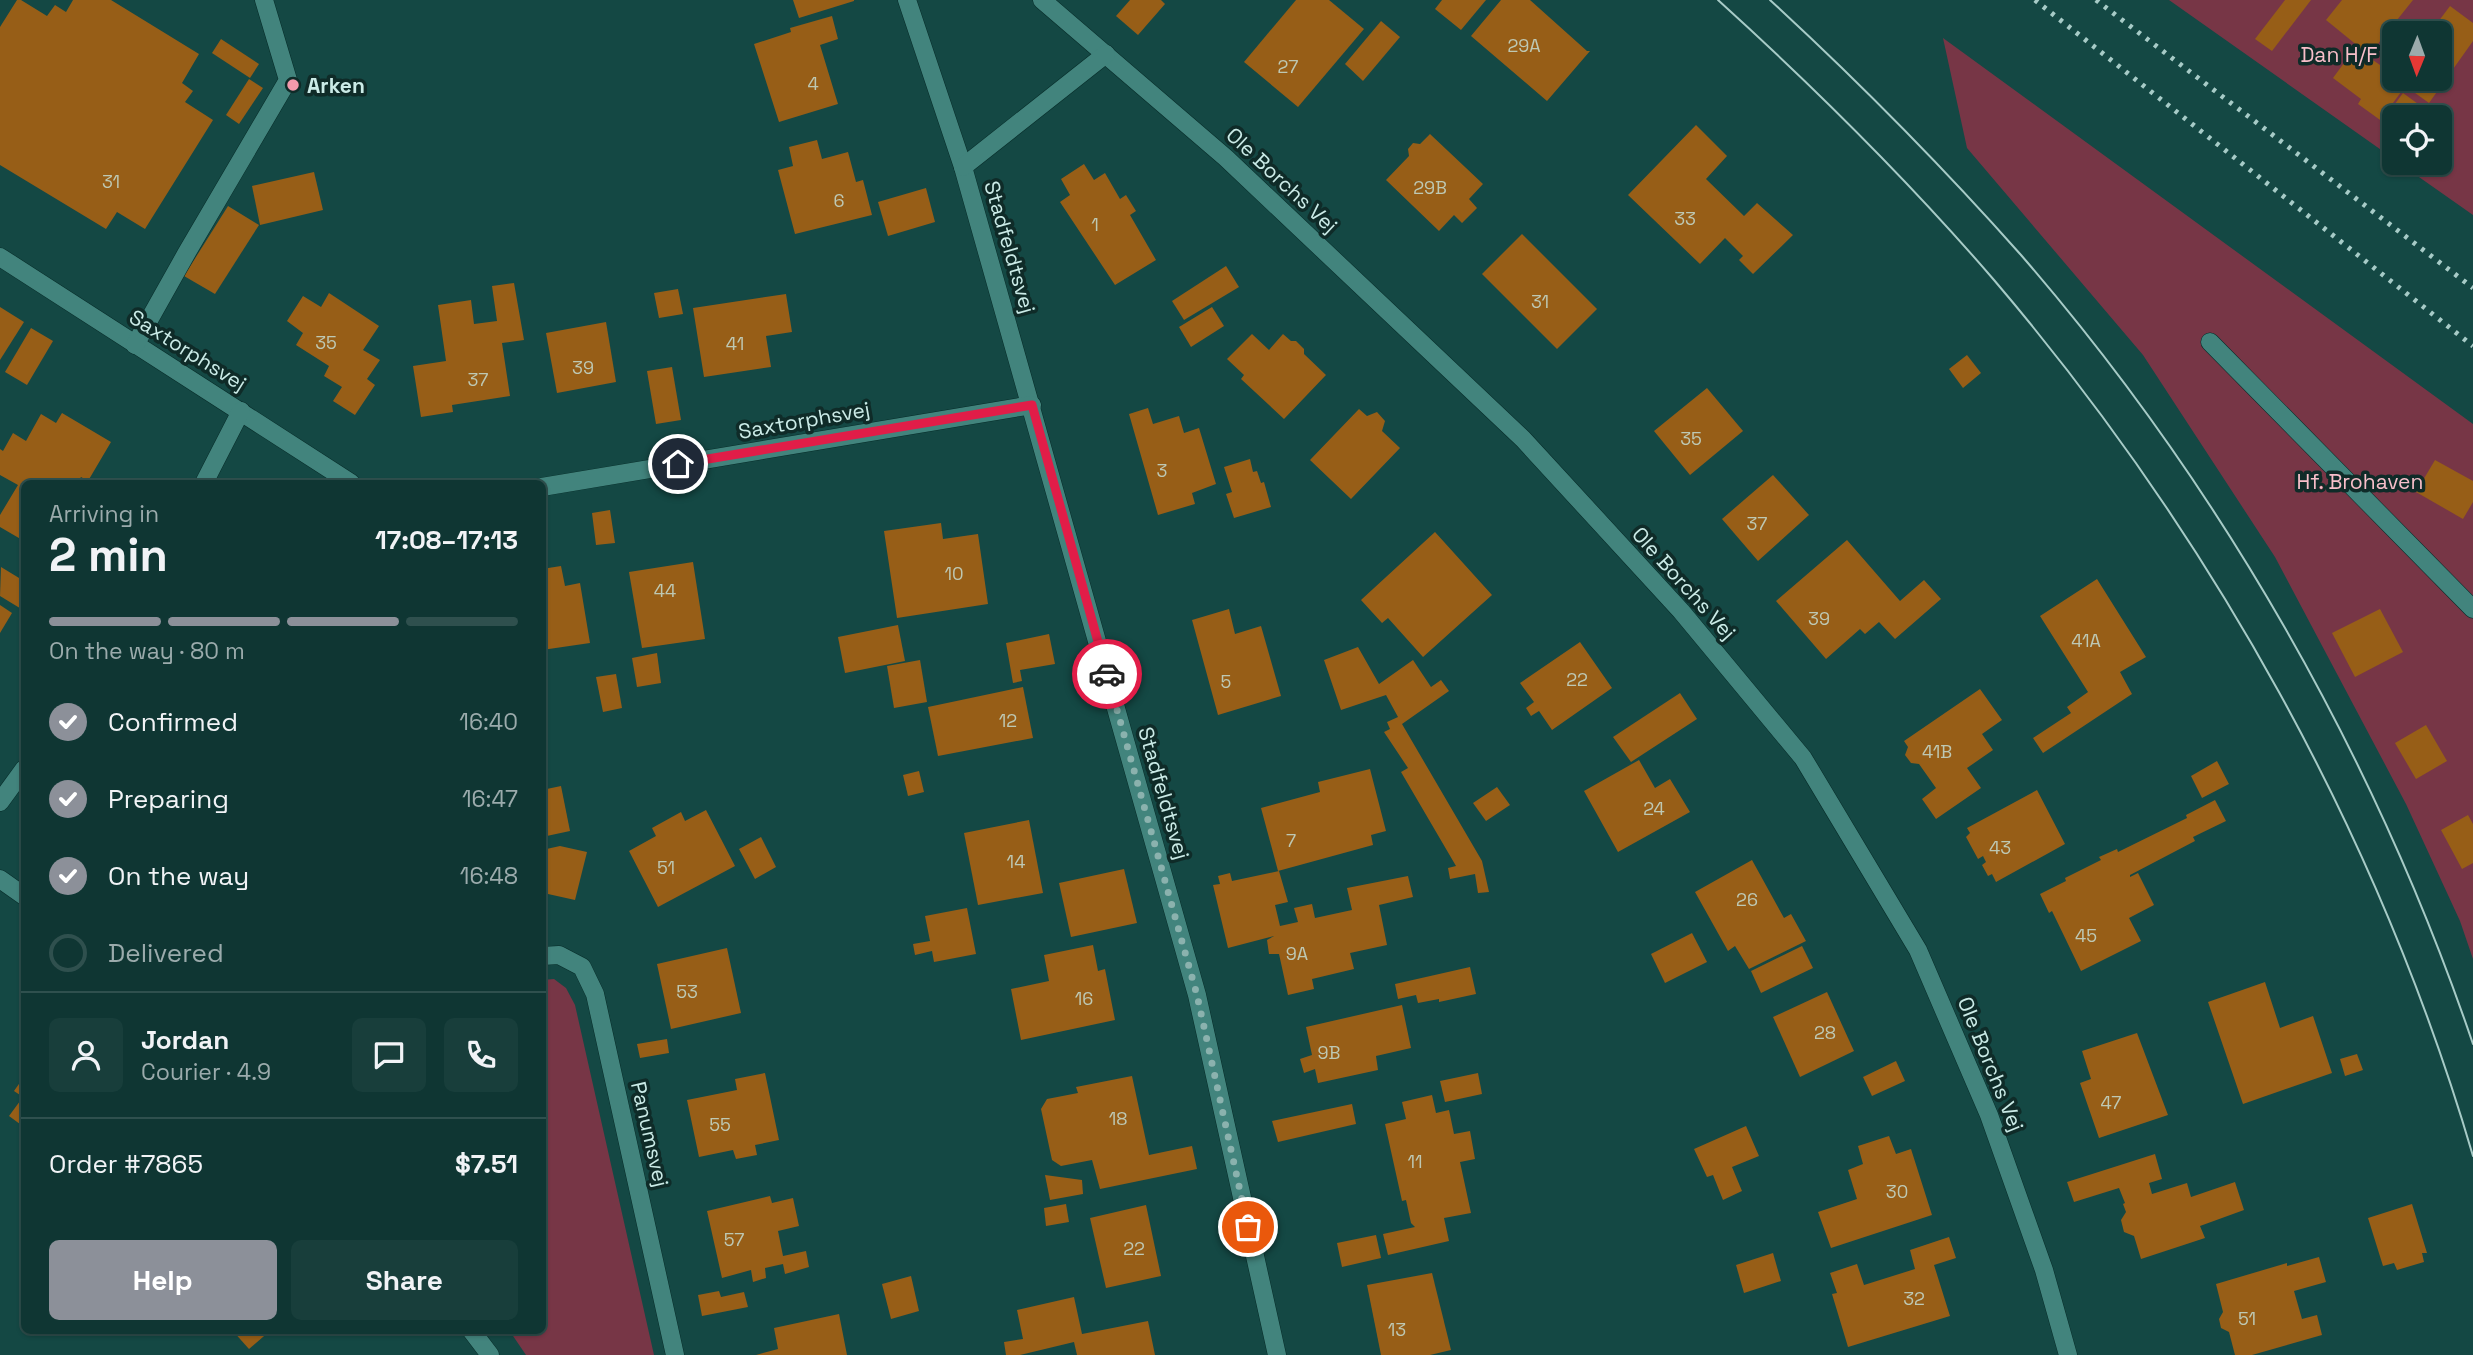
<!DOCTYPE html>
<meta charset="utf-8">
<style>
:root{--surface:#0f3633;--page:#183e3b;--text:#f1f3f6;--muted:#9babac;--line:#2f504e;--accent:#8c9099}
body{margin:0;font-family:"Space Grotesk",sans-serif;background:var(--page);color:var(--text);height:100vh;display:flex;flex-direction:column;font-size:26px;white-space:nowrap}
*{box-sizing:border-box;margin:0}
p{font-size:23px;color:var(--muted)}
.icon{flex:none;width:38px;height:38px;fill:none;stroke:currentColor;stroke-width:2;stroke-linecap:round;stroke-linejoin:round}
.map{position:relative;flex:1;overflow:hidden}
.details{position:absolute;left:21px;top:480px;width:525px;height:854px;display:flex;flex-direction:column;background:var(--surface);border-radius:10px;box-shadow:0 2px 5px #0004,0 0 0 2px var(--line)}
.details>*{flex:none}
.needle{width:46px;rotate:181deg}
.controls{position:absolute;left:2382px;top:21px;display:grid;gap:14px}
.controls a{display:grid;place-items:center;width:70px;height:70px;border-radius:10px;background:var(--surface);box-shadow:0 2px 5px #0004,0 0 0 2px var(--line);font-size:35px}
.pin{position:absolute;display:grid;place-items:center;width:60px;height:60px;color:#fff;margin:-30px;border:4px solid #fff;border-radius:50%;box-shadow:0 2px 7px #0007}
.courier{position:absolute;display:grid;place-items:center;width:70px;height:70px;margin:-35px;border:5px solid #e11d48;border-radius:50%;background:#fff;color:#222;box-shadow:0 2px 9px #0007}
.summary em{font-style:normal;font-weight:800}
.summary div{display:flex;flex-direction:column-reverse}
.summary{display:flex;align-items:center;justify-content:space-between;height:119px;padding:0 28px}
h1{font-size:46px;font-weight:800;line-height:52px}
.bar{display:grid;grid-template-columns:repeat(4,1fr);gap:10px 7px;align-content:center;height:84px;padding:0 28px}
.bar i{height:9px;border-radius:5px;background:var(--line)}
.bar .on{background:var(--accent)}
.bar p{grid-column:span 4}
.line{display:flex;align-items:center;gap:18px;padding:0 28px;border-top:2px solid var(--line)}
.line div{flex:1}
.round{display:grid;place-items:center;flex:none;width:74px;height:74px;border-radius:10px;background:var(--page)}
ol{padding:0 28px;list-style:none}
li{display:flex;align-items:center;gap:21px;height:77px}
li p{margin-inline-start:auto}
li .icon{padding:7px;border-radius:50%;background:var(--accent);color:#fff;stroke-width:4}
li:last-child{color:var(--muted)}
li i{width:38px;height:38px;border:4px solid var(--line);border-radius:50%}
.cta{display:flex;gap:14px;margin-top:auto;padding:14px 28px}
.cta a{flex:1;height:80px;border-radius:10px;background:var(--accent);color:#fff;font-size:28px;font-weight:800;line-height:80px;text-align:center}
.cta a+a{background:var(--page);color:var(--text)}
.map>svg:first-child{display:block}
.green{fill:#773646;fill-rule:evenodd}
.building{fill:#975e17}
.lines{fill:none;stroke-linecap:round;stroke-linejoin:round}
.minor-casing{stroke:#072c29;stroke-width:19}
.minor{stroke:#42847d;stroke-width:18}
.tram{stroke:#a7cbc7;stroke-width:2}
.rail{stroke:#a7cbc7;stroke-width:5;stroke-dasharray:3.5 7;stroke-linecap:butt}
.done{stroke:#8bb2ae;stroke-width:7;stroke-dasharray:0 12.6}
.route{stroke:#e11d48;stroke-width:9}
.poi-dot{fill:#f29aac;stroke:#0f2b28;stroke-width:2.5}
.labels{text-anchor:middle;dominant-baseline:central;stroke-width:7;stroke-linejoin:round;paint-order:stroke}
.number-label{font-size:18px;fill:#bec8b3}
.park-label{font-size:21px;fill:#f8bfca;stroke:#0f2b28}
.poi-label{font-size:21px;font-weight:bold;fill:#cbebe7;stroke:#0f2b28;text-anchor:start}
.street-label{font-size:21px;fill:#cbebe7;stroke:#0f2b28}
</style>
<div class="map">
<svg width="2473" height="1355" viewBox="0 0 2473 1355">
<rect width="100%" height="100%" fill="#144844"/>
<g class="green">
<path d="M2169 0H2473V215L2399 163H2440V117H2394V159ZM2394 33H2440V79H2394Z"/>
<path d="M1943 38 2473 424V959L2460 921 2406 804 2275 557 2143 355 1967 148Z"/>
<path d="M554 979 566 988 575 1005 654 1355H526L509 1330H542V980Z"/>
</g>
<g class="building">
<path d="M17 0H21L47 16 55 5 66 12 73 0H111L199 54 182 83 193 91 185 102 213 120 145 229 117 212 106 229 0 165V27Z"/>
<path d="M793 0H854V1L799 18Z"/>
<path d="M1130 0H1161L1165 4 1138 35 1116 16Z"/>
<path d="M1296 0H1329L1364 29 1298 107 1244 62Z"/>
<path d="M1442 0H1486L1461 30 1435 9Z"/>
<path d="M1501 0H1530L1587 51H1590L1547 101 1471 36Z"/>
<path d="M2285 0H2311L2272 51 2255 39Z"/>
<path d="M2342 0H2413L2369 55 2326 20Z"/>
<path d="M2450 6 2473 23V41L2429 103 2404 85 2408 79H2440V35L2442 31 2435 26Z"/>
<path d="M832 16 838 39 820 45 838 104 779 122 754 44 791 32 790 28Z"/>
<path d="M1381 21 1400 37 1363 81 1345 64Z"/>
<path d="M221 39 259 64 250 78 212 53Z"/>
<path d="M2355 48 2383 67 2380 71 2404 88 2390 107 2392 108 2403 93 2436 117H2394V130L2358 104 2361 99 2333 78Z"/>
<path d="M249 79 263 88 239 124 226 115Z"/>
<path d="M1696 125 1727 156 1706 179 1744 216 1757 203 1793 235 1753 274 1739 260 1743 256 1725 238 1700 264 1628 195Z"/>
<path d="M1430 134 1483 184 1469 199 1477 208 1462 223 1454 215 1439 231 1386 180 1409 156 1408 149 1413 143 1420 144Z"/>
<path d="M817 140 822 159 848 152 856 182 863 180 872 215 795 234 778 170 793 166 789 147Z"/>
<path d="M1084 164 1094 180 1105 173 1120 199 1126 195 1136 211 1130 215 1156 260 1115 285 1060 202 1070 195 1061 179Z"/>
<path d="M314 172 323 210 260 225 252 186Z"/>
<path d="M926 188 935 222 888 236 878 202Z"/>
<path d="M228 206 259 225 215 294 184 276Z"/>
<path d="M1522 234 1597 309 1557 349 1482 274Z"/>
<path d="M1226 266 1239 287 1184 320 1172 301Z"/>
<path d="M514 283 524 340 502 343 510 396 452 405 453 412 421 417 413 366 446 361 438 305 471 300 474 324 497 321 492 286Z"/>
<path d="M678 289 683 314 659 318 654 293Z"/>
<path d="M329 293 379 326 363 350 380 360 367 379 375 385 355 415 333 401 342 387 324 376 329 366 296 345 303 333 287 321 303 296 321 307Z"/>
<path d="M786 294 792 332 766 336 771 367 704 377 693 308Z"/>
<path d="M0 307 24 322 0 360Z"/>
<path d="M1212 307 1224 326 1191 347 1179 327Z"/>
<path d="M606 322 616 382 557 393 546 333Z"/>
<path d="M31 328 53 341 27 385 5 372Z"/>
<path d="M1252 334 1269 350 1283 334 1291 341H1296L1304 349V354L1326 375 1284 419 1241 379 1244 375 1227 359Z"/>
<path d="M1967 355 1981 373 1963 388 1949 369Z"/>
<path d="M672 367 681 420 656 424 647 371Z"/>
<path d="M1707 388 1743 431 1690 475 1654 431Z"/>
<path d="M1148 408 1153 424 1179 416 1184 433 1199 428 1216 484 1192 493 1195 504 1158 515 1129 414Z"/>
<path d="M1359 409 1367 416 1377 412 1385 421 1382 431 1400 448 1351 499 1310 460Z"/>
<path d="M62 413 111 442 88 481 81 477 77 483H24V541L0 527V515L18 485 0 475V449L3 451 13 433 26 441 41 414 56 423Z"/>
<path d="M1250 459 1253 472 1257 471 1261 483 1264 482 1271 507 1234 518 1226 494 1232 492 1224 467Z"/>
<path d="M2435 460 2473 481V502L2463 519 2416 492Z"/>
<path d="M1773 475 1809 515 1758 561 1722 519Z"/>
<path d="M610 510 615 543 596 545 592 513Z"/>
<path d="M941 523 943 539 978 534 988 604 897 618 884 531Z"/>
<path d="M1435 532 1492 595 1423 657 1388 618 1382 623 1361 600Z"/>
<path d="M1847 540 1900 601 1924 580 1941 599 1895 639 1879 622 1865 634 1860 629 1826 659 1776 601Z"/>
<path d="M693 562 705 639 642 648 629 572Z"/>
<path d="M561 566 565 586 580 583 590 643 542 650V569Z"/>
<path d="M1 567 24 581 23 610 0 596Z"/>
<path d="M2097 579 2146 657 2120 672 2132 694 2043 753 2033 738 2071 713 2067 707 2088 692 2040 616Z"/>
<path d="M0 605 12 613 0 633Z"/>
<path d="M1229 609 1235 634 1261 626 1281 696 1218 715 1192 620Z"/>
<path d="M2380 609 2403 652 2355 677 2332 633Z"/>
<path d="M898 625 905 661 845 673 838 637Z"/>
<path d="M1049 634 1055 664 1020 670 1022 681 1013 683 1006 643Z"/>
<path d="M1580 642 1612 688 1552 730 1539 711 1531 716 1526 708 1534 702 1520 683Z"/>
<path d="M1358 647 1379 684 1413 660 1431 687 1441 680 1449 691 1402 724 1482 861 1489 892 1478 893 1475 874 1450 879 1448 868 1456 866 1401 772 1408 768 1384 732 1390 729 1387 722 1398 717 1386 695 1341 710 1324 660Z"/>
<path d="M657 653 661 683 637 687 632 658Z"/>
<path d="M920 660 927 702 894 708 887 666Z"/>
<path d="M616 674 622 708 603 712 596 677Z"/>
<path d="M1023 687 1033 738 938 756 928 707Z"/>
<path d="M1980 689 2002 720 1982 734 1993 750 1967 768 1981 788 1936 819 1922 799 1936 788 1919 764 1911 763 1905 755 1908 747 1904 741Z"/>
<path d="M1680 693 1697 719 1631 762 1613 737Z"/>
<path d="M2426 725 2447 761 2416 779 2395 743Z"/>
<path d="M1639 760 1655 788 1670 779 1690 812 1618 852 1584 791Z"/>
<path d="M2217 761 2229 784 2202 798 2191 776Z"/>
<path d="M1370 769 1386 831 1371 835 1373 845 1278 871 1261 808 1320 792 1318 782Z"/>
<path d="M919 771 924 792 908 796 903 775Z"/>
<path d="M561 786 570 831 542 837V790Z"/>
<path d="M1497 787 1510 805 1486 821 1473 803Z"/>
<path d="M2037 790 2065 844 1996 882 1992 874 1988 876 1982 865 1986 862 1983 856 1978 859 1966 837 1970 833 1967 828Z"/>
<path d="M2215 800 2226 821 2193 837 2195 841 2130 875V877L2138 873 2154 905 2129 918 2141 941 2081 971 2052 911 2049 913 2040 894 2066 881 2065 878 2101 860 2099 857 2117 849 2118 852 2187 818 2186 815Z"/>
<path d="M706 810 735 866 658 907 629 851 656 836 652 828 681 812 685 821Z"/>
<path d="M2468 815 2473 824V863L2462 869 2441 830Z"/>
<path d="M1029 820 1043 893 978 905 964 833Z"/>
<path d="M761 837 776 867 755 879 739 849Z"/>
<path d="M560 846 587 852 575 900 548 894 542 897V850Z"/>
<path d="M1752 860 1784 918 1791 914 1806 941 1749 969 1735 946 1728 951 1695 892Z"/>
<path d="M1124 869 1137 923 1071 937 1059 883Z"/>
<path d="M1279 871 1288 902 1275 905 1280 926 1298 922 1294 908 1312 904 1315 918 1352 910 1347 888 1408 876 1413 897 1379 905 1387 945 1350 953 1354 969 1312 979 1314 989 1288 995 1279 954H1269L1267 940 1274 936 1228 948 1213 885 1220 884 1218 876 1230 873 1232 881Z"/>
<path d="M967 908 976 954 934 962 932 951 915 955 913 944 930 941 925 916Z"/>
<path d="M1692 933 1707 962 1665 983 1651 954Z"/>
<path d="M1093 945 1098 971 1105 969 1115 1020 1021 1040 1011 989 1049 981 1044 955Z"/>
<path d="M1802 946 1813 968 1761 993 1751 971Z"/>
<path d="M727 948 741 1013 671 1029 657 964Z"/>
<path d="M1470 967 1476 994 1439 1002V999L1418 1003 1416 995 1398 999 1395 984Z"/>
<path d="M2265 982 2280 1028 2313 1016 2332 1073 2243 1104 2208 1002Z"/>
<path d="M1827 992 1854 1051 1800 1077 1773 1017Z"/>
<path d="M1402 1005 1411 1048 1376 1056 1378 1070 1318 1083 1315 1069 1304 1073 1300 1059 1312 1055 1306 1027Z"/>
<path d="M2137 1033 2168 1115 2099 1138 2080 1083 2091 1079 2082 1051Z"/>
<path d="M667 1039 669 1053 640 1058 637 1044Z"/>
<path d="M2357 1054 2363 1070 2345 1076 2340 1059Z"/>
<path d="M1896 1061 1905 1081 1872 1096 1863 1077Z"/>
<path d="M765 1073 779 1140 755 1145 757 1155 736 1159 733 1150 699 1157 687 1100 737 1090 735 1079Z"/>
<path d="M1478 1073 1482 1094 1445 1102 1440 1081Z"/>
<path d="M1132 1076 1149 1155 1192 1146 1197 1169 1100 1189 1092 1160 1061 1166 1052 1160 1041 1109 1047 1099 1078 1093 1076 1087Z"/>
<path d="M21 1081 24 1083V1127L9 1116 23 1097 14 1091Z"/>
<path d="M1432 1095 1436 1113 1449 1110 1454 1134 1470 1131 1475 1159 1460 1162 1471 1213 1444 1218 1449 1241 1388 1255 1383 1234 1415 1227 1411 1223 1406 1200 1402 1201 1385 1124 1406 1119 1402 1102Z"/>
<path d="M1352 1104 1356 1124 1278 1142 1272 1121Z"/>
<path d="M1746 1126 1759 1156 1732 1167 1742 1191 1723 1200 1713 1175 1707 1177 1694 1149Z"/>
<path d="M1889 1136 1896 1154 1911 1149 1932 1215 1831 1248 1818 1212 1857 1199 1848 1170 1863 1164 1858 1146Z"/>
<path d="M2155 1154 2162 1179 2149 1183 2152 1194 2187 1183 2191 1197 2235 1182 2244 1210 2200 1226 2205 1238 2141 1259 2134 1236 2124 1232 2121 1220 2126 1212 2123 1204 2125 1203 2119 1188 2074 1202 2067 1182Z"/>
<path d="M1045 1175 1082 1180 1083 1194 1050 1200Z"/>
<path d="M770 1196 772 1203 793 1198 799 1226 778 1231 783 1256 806 1251 809 1267 785 1274 783 1264 765 1268 766 1278 753 1282 751 1270 722 1278 707 1211Z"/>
<path d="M1066 1204 1069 1222 1046 1226 1044 1208Z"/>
<path d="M2412 1204 2427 1253H2422L2424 1262 2397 1270 2394 1263 2383 1266 2368 1218Z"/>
<path d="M1146 1205 1161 1276 1106 1288 1090 1218Z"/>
<path d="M1376 1235 1381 1258 1342 1267 1337 1243Z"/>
<path d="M1949 1237 1956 1258 1934 1265 1950 1316 1848 1347 1832 1294 1837 1293 1830 1273 1857 1264 1864 1285 1915 1269 1910 1250Z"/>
<path d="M1773 1253 1781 1281 1744 1293 1736 1265Z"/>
<path d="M2319 1257 2326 1282 2294 1291 2302 1319 2317 1315 2322 1335 2252 1355H2235L2229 1332 2221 1328 2219 1319 2223 1312 2216 1284 2287 1263V1266Z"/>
<path d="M1432 1273 1451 1350 1430 1355H1381L1367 1285Z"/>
<path d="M911 1276 919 1311 891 1319 882 1284Z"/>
<path d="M719 1291 721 1297 744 1292 748 1307 702 1316 698 1295Z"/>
<path d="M1074 1297 1082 1334 1148 1321 1155 1355H1077L1074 1342 1020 1355H1006L1004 1342 1023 1339 1017 1310Z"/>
<path d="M839 1314 847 1355H756L778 1349 774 1328Z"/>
<path d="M232 1330H271L249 1349Z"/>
</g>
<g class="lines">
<g class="minor-casing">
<g id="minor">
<path d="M907 0 963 167 1197 995 1277 1355"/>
<path d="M1042 0 1226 158 1523 439 1681 611 1803 758 1918 950 1989 1115 2044 1270 2068 1355"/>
<path d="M963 167 1106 54"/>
<path d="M0 257 351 483"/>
<path d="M2210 342 2473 609"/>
<path d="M135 345 186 254 288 80 264 0"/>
<path d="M204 483 241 411"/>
<path d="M542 487 1032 405"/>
<path d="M0 802 24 769"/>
<path d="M0 879 24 896"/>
<path d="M542 956 559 955 582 967 595 994 675 1355"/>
<path d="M471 1330 490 1355"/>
</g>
</g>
<use href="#minor" class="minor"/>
<g class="tram">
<path d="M1718 0C1815 88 1909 181 1994 280 2211 535 2379 835 2473 1156"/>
<path d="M1770 0C1858 81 1942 166 2021 255 2220 485 2375 756 2473 1044"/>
</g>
<g class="rail">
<path d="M2035 0 2473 346"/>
<path d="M2096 0 2473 288"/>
</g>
</g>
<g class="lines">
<path class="done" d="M1107 674 1197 995 1248 1227"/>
<path class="route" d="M678 464 1032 405 1107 674"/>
</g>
<circle class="poi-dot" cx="293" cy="85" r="7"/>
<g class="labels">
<g class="number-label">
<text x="1524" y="45">29A</text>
<text x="1288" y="66">27</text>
<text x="813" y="83">4</text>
<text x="111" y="181">31</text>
<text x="1430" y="187">29B</text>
<text x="839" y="200">6</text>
<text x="1685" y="218">33</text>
<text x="1095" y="224">1</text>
<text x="1540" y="301">31</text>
<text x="326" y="342">35</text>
<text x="735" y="343">41</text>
<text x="583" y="367">39</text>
<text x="478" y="379">37</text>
<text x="1691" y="438">35</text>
<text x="1162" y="470">3</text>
<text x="1757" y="523">37</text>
<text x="954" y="573">10</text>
<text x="665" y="590">44</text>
<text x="1819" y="618">39</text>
<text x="2086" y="640">41A</text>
<text x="1577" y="679">22</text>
<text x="1226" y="681">5</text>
<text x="1008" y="720">12</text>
<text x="1937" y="751">41B</text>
<text x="1654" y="808">24</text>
<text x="1291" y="840">7</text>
<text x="2000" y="847">43</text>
<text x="1016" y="861">14</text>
<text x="666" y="867">51</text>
<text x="1747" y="899">26</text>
<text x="2086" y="935">45</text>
<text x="1297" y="953">9A</text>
<text x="687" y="991">53</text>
<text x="1084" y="998">16</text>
<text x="1825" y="1032">28</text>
<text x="1329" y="1052">9B</text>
<text x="2111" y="1102">47</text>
<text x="1118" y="1118">18</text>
<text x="720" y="1124">55</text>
<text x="1415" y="1161">11</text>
<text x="1897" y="1191">30</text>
<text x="734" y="1239">57</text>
<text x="1134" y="1248">22</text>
<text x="1914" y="1298">32</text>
<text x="2247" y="1318">51</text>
<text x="1397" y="1329">13</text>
</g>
<g class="park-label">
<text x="2339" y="54">Dan H/F</text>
<text x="2360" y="481">Hf. Brohaven</text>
</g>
<g class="poi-label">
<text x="307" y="85">Arken</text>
</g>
<g class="street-label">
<text transform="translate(1282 180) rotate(43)">Ole Borchs Vej</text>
<text transform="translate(1010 247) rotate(74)">Stadfeldtsvej</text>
<text transform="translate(188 350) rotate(32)">Saxtorphsvej</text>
<text transform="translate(804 420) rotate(-10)">Saxtorphsvej</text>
<text transform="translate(1684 583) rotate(48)">Ole Borchs Vej</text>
<text transform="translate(1164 793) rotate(74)">Stadfeldtsvej</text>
<text transform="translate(1991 1064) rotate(68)">Ole Borchs Vej</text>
<text transform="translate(650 1134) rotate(77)">Panumsvej</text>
</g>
</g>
</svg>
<div class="controls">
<a><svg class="needle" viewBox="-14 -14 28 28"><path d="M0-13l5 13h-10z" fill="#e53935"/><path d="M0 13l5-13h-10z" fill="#9babac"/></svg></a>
<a><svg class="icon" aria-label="locate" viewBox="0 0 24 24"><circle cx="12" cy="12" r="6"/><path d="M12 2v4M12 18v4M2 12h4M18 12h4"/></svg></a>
</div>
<div class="pin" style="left:1248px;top:1227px;background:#ea580c"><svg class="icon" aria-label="bag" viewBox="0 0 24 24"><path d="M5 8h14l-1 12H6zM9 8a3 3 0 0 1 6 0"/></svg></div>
<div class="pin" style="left:678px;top:464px;background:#1f2937"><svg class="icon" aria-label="home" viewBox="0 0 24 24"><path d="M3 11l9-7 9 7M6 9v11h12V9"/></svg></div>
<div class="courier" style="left:1107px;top:674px"><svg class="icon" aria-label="car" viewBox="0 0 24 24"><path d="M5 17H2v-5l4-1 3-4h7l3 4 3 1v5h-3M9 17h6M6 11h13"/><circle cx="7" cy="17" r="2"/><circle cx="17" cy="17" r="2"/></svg></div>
<section class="details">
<div class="summary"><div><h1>2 min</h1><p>Arriving in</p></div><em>17:08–17:13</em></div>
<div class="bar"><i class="on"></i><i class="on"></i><i class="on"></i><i></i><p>On the way · 80 m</p></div>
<ol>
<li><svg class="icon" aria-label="check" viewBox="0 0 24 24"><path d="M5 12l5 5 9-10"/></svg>Confirmed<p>16:40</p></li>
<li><svg class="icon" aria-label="check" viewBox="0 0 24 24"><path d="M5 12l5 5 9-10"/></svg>Preparing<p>16:47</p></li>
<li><svg class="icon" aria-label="check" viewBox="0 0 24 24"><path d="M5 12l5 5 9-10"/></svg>On the way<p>16:48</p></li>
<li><i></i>Delivered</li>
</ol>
<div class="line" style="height:126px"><a class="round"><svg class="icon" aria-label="person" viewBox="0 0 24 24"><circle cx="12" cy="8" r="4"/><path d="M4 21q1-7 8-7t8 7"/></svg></a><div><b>Jordan</b><p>Courier · 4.9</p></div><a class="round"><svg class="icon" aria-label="chat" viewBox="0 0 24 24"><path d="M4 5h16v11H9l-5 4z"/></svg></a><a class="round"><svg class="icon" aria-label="phone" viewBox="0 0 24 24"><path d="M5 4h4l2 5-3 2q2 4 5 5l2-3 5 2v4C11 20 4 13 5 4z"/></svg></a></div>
<div class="line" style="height:91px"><div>Order #7865</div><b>$7.51</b></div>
<div class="cta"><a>Help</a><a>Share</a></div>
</section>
</div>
